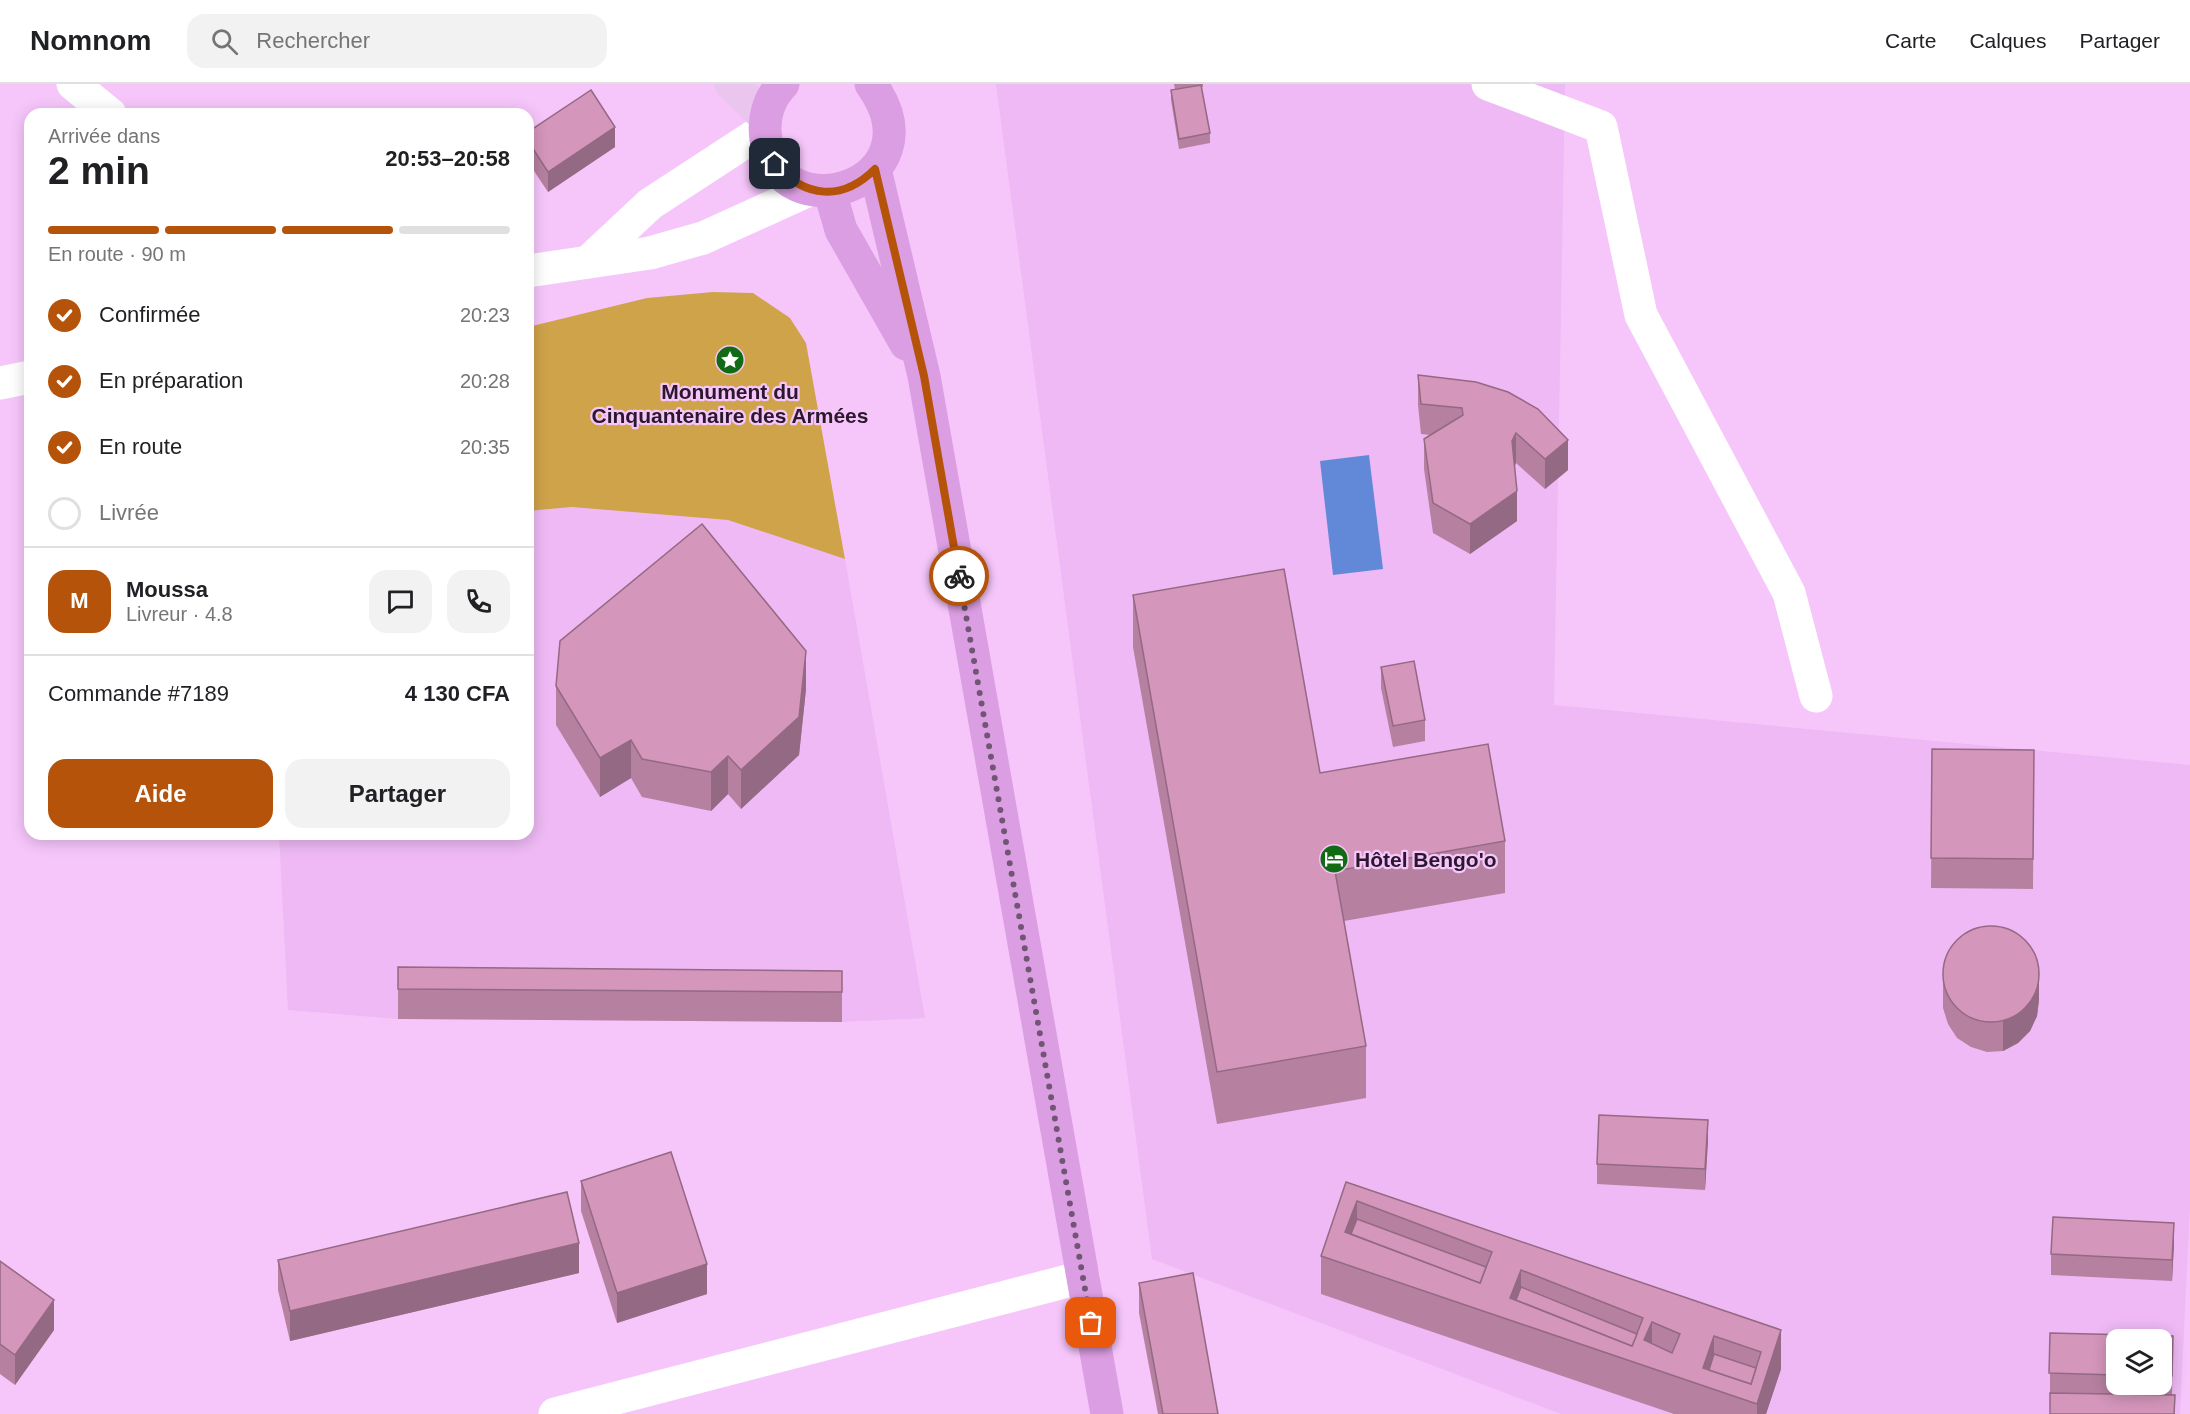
<!DOCTYPE html>
<html lang="fr">
<meta charset="utf-8">
<style>
:root{--surface:#fff;--page:#f2f2f2;--text:#202124;--muted:#757577;--line:#e0e0e0;--accent:#b45309}
body{margin:0;font-family:Arial,sans-serif;background:var(--page);color:var(--text);height:100vh;display:flex;flex-direction:column;font-size:22px;white-space:nowrap}
*{box-sizing:border-box;margin:0}
p{font-size:20px;color:var(--muted)}
.icon{flex:none;width:33px;height:33px;fill:none;stroke:currentColor;stroke-width:2;stroke-linecap:round;stroke-linejoin:round}
.map{position:relative;flex:1;overflow:hidden}
.sheet{position:absolute;left:24px;top:24px;width:510px;height:732px;display:flex;flex-direction:column;background:var(--surface);border-radius:18px;box-shadow:0 3px 15px #0003}
.sheet>*{flex:none}
.tools{position:absolute;left:2106px;top:1245px;display:grid;gap:12px}
.tools a{display:grid;place-items:center;width:66px;height:66px;border-radius:12px;background:var(--surface);box-shadow:0 3px 15px #0003;font-size:30px}
.pin{position:absolute;display:grid;place-items:center;width:51px;height:51px;color:#fff;margin:-26px;border-radius:12px;box-shadow:0 3px 9px #0006}
.courier{position:absolute;display:grid;place-items:center;width:60px;height:60px;margin:-30px;border:4px solid #b45309;border-radius:50%;background:#fff;color:#222;box-shadow:0 2px 8px #0007}
.summary em{font-style:normal;font-weight:600}
.summary div{display:flex;flex-direction:column-reverse}
.summary{display:flex;align-items:center;justify-content:space-between;height:102px;padding:0 24px}
h1{font-size:39px;font-weight:600;line-height:45px}
.bar{display:grid;grid-template-columns:repeat(4,1fr);gap:9px 6px;align-content:center;height:72px;padding:0 24px}
.bar i{height:8px;border-radius:4px;background:var(--line)}
.bar .selected{background:var(--accent)}
.bar p{grid-column:span 4}
.line{display:flex;align-items:center;gap:15px;padding:0 24px;border-top:2px solid var(--line)}
.line div{flex:1}
.round{display:grid;place-items:center;flex:none;width:63px;height:63px;border-radius:18px;background:var(--page)}
ol{padding:0 24px;list-style:none}
li{display:flex;align-items:center;gap:18px;height:66px}
li p{margin-inline-start:auto}
li .icon{padding:6px;border-radius:50%;background:var(--accent);color:#fff;stroke-width:4}
li:last-child{color:var(--muted)}
li i{width:33px;height:33px;border:3px solid var(--line);border-radius:50%}
.cta{display:flex;gap:12px;margin-top:auto;padding:12px 24px}
.cta a{flex:1;height:69px;border-radius:18px;background:var(--accent);color:#fff;font-size:24px;font-weight:600;line-height:69px;text-align:center}
.cta a+a{background:var(--page);color:var(--text)}
header{display:flex;align-items:center;gap:36px;box-sizing:border-box;height:84px;padding:0 30px;background:var(--surface);border-bottom:2px solid var(--line)}
header strong{font-size:28px}
nav{display:flex;gap:33px;margin-inline-start:auto;font-size:21px}
.search{width:420px;height:54px;background:var(--page);display:flex;align-items:center;gap:15px;box-sizing:border-box;padding:0 21px;border-radius:18px;color:var(--muted);font-size:22px}
.map>svg:first-child{display:block}
.built{fill:#eeb9f4;fill-rule:evenodd}
.green{fill:#cfa34a}
.water{fill:#6189d7}
.lines{fill:none;stroke-linecap:round;stroke-linejoin:round}
.minor{stroke:#fff;stroke-width:33}
.major{stroke:#eac5ee;stroke-width:33}
.highway{stroke:#dc9ee3;stroke-width:33}
.wall{fill:#b681a1;fill-rule:evenodd}
.shaded-wall{fill:#946983}
.building{fill:#d496bb;stroke:#946983;stroke-width:1.5;fill-rule:evenodd}
.done{stroke:#715574;stroke-width:6;stroke-dasharray:0 10.8}
.route{stroke:#b45309;stroke-width:8}
.labels{text-anchor:middle;dominant-baseline:central;stroke-width:4.5;stroke-linejoin:round;paint-order:stroke}
.poi-label{font-size:21px;font-weight:bold;fill:#2a182c;stroke:#f6c6fb}
</style>
<header>
<strong>Nomnom</strong>
<div class="search"><svg class="icon" aria-label="search" viewBox="0 0 24 24"><circle cx="10" cy="10" r="6"/><path d="M15 15l6 6"/></svg>Rechercher</div>
<nav><a>Carte</a><a>Calques</a><a>Partager</a></nav>
</header>
<div class="map">
<svg width="2190" height="1330" viewBox="0 0 2190 1330">
<rect width="100%" height="100%" fill="#f6c6fb"/>
<g class="built">
<path d="M996 0H1565L1554 621 2190 681V1122L2180 1330H1561L1152 1175ZM2116 1256H2162V1300H2116Z"/>
<path d="M572 423 728 436 845 475 925 934 842 938 398 935 288 926 279 750H528V427Z"/>
</g>
<path class="green" d="M713 208 753 209 790 234 806 259 845 475 728 436 572 423 528 427V243L647 214Z"/>
<path class="water" d="M1369 371 1383 485 1333 491 1320 377Z"/>
<g class="lines">
<g class="minor">
<path d="M73 0 110 30"/>
<path d="M1488 0 1601 43 1641 231 1789 509 1816 612"/>
<path d="M588 178 650 120 765 45"/>
<path d="M528 187 650 169 703 154 809 106"/>
<path d="M0 299 30 293"/>
<path d="M555 1330 1083 1193"/>
</g>
<path class="major" d="M731 0 765 33"/>
<g class="highway">
<path d="M783 0C768 15 763 35 766 55 778 152 943 100 871 0"/>
<path d="M875 85 924 292 1107 1330"/>
<path d="M830 108 841 146 906 260"/>
</g>
</g>
<g class="wall">
<path d="M1174 0H1203V3H1201L1210 49V59L1179 65 1171 16V6L1175 5Z"/>
<path d="M528 48 615 63 548 108 528 78Z"/>
<path d="M1418 291 1476 298 1568 386 1545 405 1516 379 1515 382 1517 437 1470 470 1433 449 1424 385V355L1430 351 1421 350 1418 321Z"/>
<path d="M1133 511 1320 689 1505 757V809L1344 837 1366 962V1014L1217 1040 1133 563Z"/>
<path d="M1381 583 1425 636V657L1393 663 1381 604Z"/>
<path d="M556 602 806 605 799 671 741 725 728 710 711 727 642 713 631 694 600 713 556 641Z"/>
<path d="M1932 665 2034 666 2033 805 1931 804Z"/>
<path d="M398 883 842 887V938L398 935Z"/>
<path d="M1943 894 2039 916 2037 932 2030 947 2018 959 2003 967 1987 968 1971 963 1957 954 1948 940 1943 924Z"/>
<path d="M1708 1056 1705 1106 1597 1100V1080Z"/>
<path d="M581 1097 707 1210 617 1239 581 1127Z"/>
<path d="M1346 1098 1781 1246V1285L1766 1330H1674L1321 1210V1172Z"/>
<path d="M2174 1160 2172 1197 2051 1191V1170Z"/>
<path d="M278 1176 579 1189 290 1257 278 1206Z"/>
<path d="M0 1177 54 1246 15 1301 0 1290Z"/>
<path d="M1139 1199 1218 1330H1158L1139 1229Z"/>
<path d="M2050 1249 2173 1252 2172 1311H2175V1330H2050ZM2116 1256H2162V1300H2116Z"/>
</g>
<g class="shaded-wall">
<path d="M615 43V63L548 108V88Z"/>
<path d="M1516 349V379L1512 387V357Z"/>
<path d="M1568 356V386L1545 405V375Z"/>
<path d="M1517 407V437L1470 470V440Z"/>
<path d="M806 567V605L799 671 741 725V686Z"/>
<path d="M631 656V694L600 713V674Z"/>
<path d="M728 672V710L711 727V688Z"/>
<path d="M2039 886V916L2037 932 2030 947 2018 959 2003 967V937Z"/>
<path d="M1708 1036V1056L1705 1106V1085Z"/>
<path d="M1357 1117V1156L1345 1148Z"/>
<path d="M2174 1139V1160L2172 1197V1176Z"/>
<path d="M579 1159V1189L290 1257V1227Z"/>
<path d="M707 1180V1210L617 1239V1209Z"/>
<path d="M1521 1186V1224L1510 1214Z"/>
<path d="M54 1216V1246L15 1301V1271Z"/>
<path d="M1652 1238V1276L1644 1256Z"/>
<path d="M1781 1246V1285L1766 1330H1757V1320Z"/>
<path d="M1714 1252V1290L1703 1284Z"/>
</g>
<g class="building">
<path d="M1201 1 1210 49 1179 55 1171 6Z"/>
<path d="M591 6 615 43 548 88 528 57V48Z"/>
<path d="M1418 291 1476 298 1508 308 1538 325 1568 356 1545 375 1516 349 1512 357 1517 407 1470 440 1433 419 1424 355 1463 331 1462 324 1421 320Z"/>
<path d="M702 440 806 567 799 633 741 686 728 672 711 688 642 675 631 656 600 674 556 602 560 557Z"/>
<path d="M1284 485 1320 689 1488 660 1505 757 1335 787 1366 962 1217 988 1133 511Z"/>
<path d="M1414 577 1425 636 1393 642 1381 583Z"/>
<path d="M1932 665 2034 666 2033 775 1931 774Z"/>
<circle cx="1991" cy="890" r="48"/>
<path d="M398 883 842 887V908L398 905Z"/>
<path d="M1599 1031 1708 1036 1705 1085 1597 1080Z"/>
<path d="M671 1068 707 1180 617 1209 581 1097Z"/>
<path d="M1346 1098 1781 1246 1757 1320 1321 1172ZM1357 1117 1492 1168 1480 1199 1345 1148ZM1521 1186 1643 1234 1632 1262 1510 1214ZM1652 1238 1680 1250 1672 1269 1644 1256ZM1714 1252 1761 1268 1751 1300 1703 1284Z"/>
<path d="M567 1108 579 1159 290 1227 278 1176Z"/>
<path d="M2053 1133 2174 1139 2172 1176 2051 1170Z"/>
<path d="M1357 1135 1486 1183 1480 1199 1351 1150Z"/>
<path d="M0 1177 54 1216 15 1271 0 1260Z"/>
<path d="M1193 1189 1218 1330H1163L1139 1199Z"/>
<path d="M1521 1203 1637 1250 1632 1262 1516 1216Z"/>
<path d="M2050 1249 2173 1252 2172 1292H2162V1256H2116V1291L2049 1289Z"/>
<path d="M1714 1270 1756 1284 1751 1300 1709 1286Z"/>
<path d="M2050 1309 2175 1311 2174 1330H2050Z"/>
</g>
<g class="lines">
<path class="done" d="M959 492 1091 1239"/>
<path class="route" d="M775 80C805 114 842 118 875 85L924 292 959 492"/>
</g>
<defs>
<g id="sight-disc" transform="scale(1.5)"><circle r="9.5" fill="#116b15" stroke="#f6c6fb"/><path d="M0-6L1.8-2.2L6-1.7L2.9 1.2L3.7 5.4L0 3.3L-3.7 5.4L-2.9 1.2L-6-1.7L-1.8-2.2Z" fill="#fff"/></g>
<g id="hotel-disc" transform="scale(1.5)"><circle r="9.5" fill="#116b15" stroke="#f6c6fb"/><path d="M-6-4.5h1.5V1H6V5H4.5V3h-9V5H-6ZM-4 0a1.8 1.8 0 1 1 3.6 0ZM.5 0V-2.5h3Q6-2.5 6 0Z" fill="#fff"/></g>
</defs>
<g fill-rule="evenodd">
<use href="#sight-disc" x="730" y="276"/>
<use href="#hotel-disc" x="1334" y="775"/>
</g>
<g class="labels">
<g class="poi-label">
<text x="730" y="307">Monument du<tspan x="730" dy="24">Cinquantenaire des Armées</tspan></text>
<text x="1355" y="775" text-anchor="start">Hôtel Bengo'o</text>
</g>
</g>
</svg>
<div class="tools">
<a><svg class="icon" aria-label="layers" viewBox="0 0 24 24"><path d="M12 4l9 5-9 5-9-5zM3 14l9 5 9-5"/></svg></a>
</div>
<div class="pin" style="left:1091px;top:1239px;background:#ea580c"><svg class="icon" aria-label="bag" viewBox="0 0 24 24"><path d="M5 8h14l-1 12H6zM9 8a3 3 0 0 1 6 0"/></svg></div>
<div class="pin" style="left:775px;top:80px;background:#1f2937"><svg class="icon" aria-label="home" viewBox="0 0 24 24"><path d="M3 11l9-7 9 7M6 9v11h12V9"/></svg></div>
<div class="courier" style="left:959px;top:492px"><svg class="icon" aria-label="bike" viewBox="0 0 24 24"><circle cx="6" cy="16" r="4"/><circle cx="18" cy="16" r="4"/><path d="M6 16l4-8h5l3 8M10 8l3 8H6M13 5h3"/></svg></div>
<section class="sheet">
<div class="summary"><div><h1>2 min</h1><p>Arrivée dans</p></div><em>20:53–20:58</em></div>
<div class="bar"><i class="selected"></i><i class="selected"></i><i class="selected"></i><i></i><p>En route · 90 m</p></div>
<ol>
<li><svg class="icon" aria-label="check" viewBox="0 0 24 24"><path d="M5 12l5 5 9-10"/></svg>Confirmée<p>20:23</p></li>
<li><svg class="icon" aria-label="check" viewBox="0 0 24 24"><path d="M5 12l5 5 9-10"/></svg>En préparation<p>20:28</p></li>
<li><svg class="icon" aria-label="check" viewBox="0 0 24 24"><path d="M5 12l5 5 9-10"/></svg>En route<p>20:35</p></li>
<li><i></i>Livrée</li>
</ol>
<div class="line" style="height:108px"><b class="round" style="background:var(--accent);color:#fff">M</b><div><b>Moussa</b><p>Livreur · 4.8</p></div><a class="round"><svg class="icon" aria-label="chat" viewBox="0 0 24 24"><path d="M4 5h16v11H9l-5 4z"/></svg></a><a class="round"><svg class="icon" aria-label="phone" viewBox="0 0 24 24"><path d="M5 4h4l2 5-3 2q2 4 5 5l2-3 5 2v4C11 20 4 13 5 4z"/></svg></a></div>
<div class="line" style="height:78px"><div>Commande #7189</div><b>4 130 CFA</b></div>
<div class="cta"><a>Aide</a><a>Partager</a></div>
</section>
</div>
